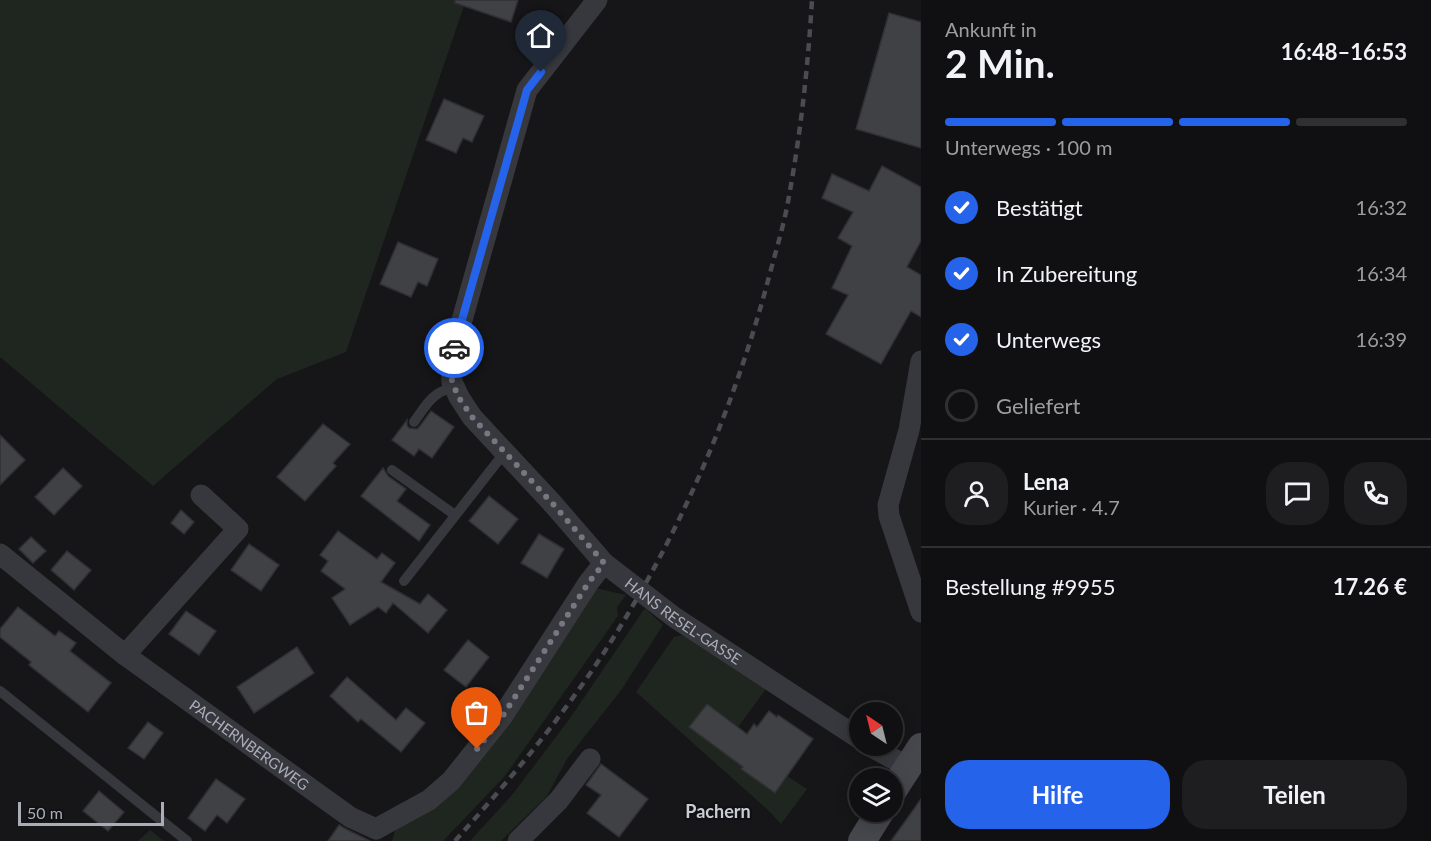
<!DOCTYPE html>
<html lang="de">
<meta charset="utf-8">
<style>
:root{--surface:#101012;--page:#1e1e20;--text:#f1f3f6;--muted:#9c9d9f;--line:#303032;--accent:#2563eb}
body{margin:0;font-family:Lato,sans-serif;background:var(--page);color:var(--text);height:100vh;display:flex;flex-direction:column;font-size:22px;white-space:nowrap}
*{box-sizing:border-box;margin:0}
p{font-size:20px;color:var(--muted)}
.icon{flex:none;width:33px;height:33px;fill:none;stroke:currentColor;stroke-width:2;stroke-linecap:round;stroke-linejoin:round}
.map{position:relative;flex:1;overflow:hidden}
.panel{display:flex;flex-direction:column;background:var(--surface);width:510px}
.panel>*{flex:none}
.needle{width:39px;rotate:325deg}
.fabs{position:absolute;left:849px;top:702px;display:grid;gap:12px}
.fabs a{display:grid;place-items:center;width:54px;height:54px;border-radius:50%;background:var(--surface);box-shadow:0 3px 15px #0003,0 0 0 2px var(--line);font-size:30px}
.scale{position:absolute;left:18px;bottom:15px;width:146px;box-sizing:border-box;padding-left:6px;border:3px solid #a8adb8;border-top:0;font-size:16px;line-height:21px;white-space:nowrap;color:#a8adb8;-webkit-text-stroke:4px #111113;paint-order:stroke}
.pin{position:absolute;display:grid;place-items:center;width:51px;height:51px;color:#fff;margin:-62px -26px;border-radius:50% 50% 50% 0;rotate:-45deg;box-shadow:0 0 6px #0007}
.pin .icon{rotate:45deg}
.courier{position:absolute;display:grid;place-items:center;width:60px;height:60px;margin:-30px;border:4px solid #2563eb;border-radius:50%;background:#fff;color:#222;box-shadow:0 2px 8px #0007}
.summary em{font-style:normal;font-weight:700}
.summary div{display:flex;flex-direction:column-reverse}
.summary{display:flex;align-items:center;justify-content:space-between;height:102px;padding:0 24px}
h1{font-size:39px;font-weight:700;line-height:45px}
.bar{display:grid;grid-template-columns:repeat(4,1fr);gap:9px 6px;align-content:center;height:72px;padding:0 24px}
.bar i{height:8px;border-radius:4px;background:var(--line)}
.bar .active{background:var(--accent)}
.bar p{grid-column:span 4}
.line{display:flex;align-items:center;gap:15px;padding:0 24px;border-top:2px solid var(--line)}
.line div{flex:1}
.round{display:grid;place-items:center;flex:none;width:63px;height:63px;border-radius:24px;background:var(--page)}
ol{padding:0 24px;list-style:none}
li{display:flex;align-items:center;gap:18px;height:66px}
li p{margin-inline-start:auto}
li .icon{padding:6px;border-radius:50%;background:var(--accent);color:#fff;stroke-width:4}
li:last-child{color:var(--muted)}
li i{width:33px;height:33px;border:3px solid var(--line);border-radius:50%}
.primary-button{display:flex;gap:12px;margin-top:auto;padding:12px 24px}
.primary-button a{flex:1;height:69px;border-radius:24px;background:var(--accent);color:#fff;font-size:24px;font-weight:700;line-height:69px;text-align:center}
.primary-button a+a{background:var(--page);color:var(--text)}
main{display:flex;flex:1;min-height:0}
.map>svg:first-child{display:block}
.green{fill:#1e261f}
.building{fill:#404145;stroke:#303034;stroke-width:1.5}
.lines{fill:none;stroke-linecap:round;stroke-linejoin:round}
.lane{stroke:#37383d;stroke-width:10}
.street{stroke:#37383d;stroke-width:21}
.secondary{stroke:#45474d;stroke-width:28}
.rail{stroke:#4a4c52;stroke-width:4.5;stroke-dasharray:8 6;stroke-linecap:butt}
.done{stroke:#757880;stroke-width:6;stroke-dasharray:0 10.8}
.route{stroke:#2563eb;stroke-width:8}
.labels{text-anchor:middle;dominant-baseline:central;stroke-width:4.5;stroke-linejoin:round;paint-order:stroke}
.street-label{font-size:15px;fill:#a8adb8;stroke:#111113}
.quarter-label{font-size:18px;font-weight:bold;fill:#c9ccd4;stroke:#111113}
</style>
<main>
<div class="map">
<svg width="921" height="841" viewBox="0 0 921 841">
<rect width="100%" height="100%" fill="#161618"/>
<g class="green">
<path d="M0 0H466L346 352 277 379 153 486 0 357Z"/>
<path d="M595 589H600L626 595 617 607 618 616 505 776 443 841H392L395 831 407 821Z"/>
<path d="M645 608 663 625 622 689 567 759 547 796 501 841H470L512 795 568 721Z"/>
<path d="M686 634 766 689 738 727 707 704 690 728 743 767 742 770 775 793 787 776 807 789 781 824 769 811 636 692 674 637Z"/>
<path d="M150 830 164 841H138Z"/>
</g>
<g class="building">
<path d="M455 0H518L511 22 455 3Z"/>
<path d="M889 13 921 22V148L856 129Z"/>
<path d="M444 99 484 116 472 142 463 138 456 153 426 140Z"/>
<path d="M882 166 921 187V241L907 267 921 275V317L911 311 881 364 826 334 848 295 832 288 852 246 838 238 853 212 822 198 832 174 869 191Z"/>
<path d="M398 242 438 259 427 286 418 282 411 297 380 284Z"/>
<path d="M431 411 454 427 432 458 419 449 414 456 392 440 407 420V425L409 428 417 429 420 426Z"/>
<path d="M323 424 350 444 333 463 336 466 305 501 277 477Z"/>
<path d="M0 435 25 460 0 485Z"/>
<path d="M63 468 82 486 54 515 35 497Z"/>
<path d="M383 468 388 476 406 489 397 501 430 525 419 541 361 496Z"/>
<path d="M489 496 518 519 498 544 469 521Z"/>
<path d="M181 510 194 522 184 534 171 523Z"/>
<path d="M338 531 377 559 382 553 395 563 381 582 420 604 428 594 447 610 428 633 393 603 386 613 378 607 350 625 332 598 345 589 321 571 328 561 320 555Z"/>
<path d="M539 534 564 549 547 578 521 563Z"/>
<path d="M31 537 46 551 33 563 19 549Z"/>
<path d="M249 544 279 565 261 591 231 570Z"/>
<path d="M67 551 91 570 74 590 51 570Z"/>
<path d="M18 607 55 636 59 631 76 643 70 651 111 683 88 712 29 665 31 662 0 637V629Z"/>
<path d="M186 611 216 631 199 655 169 634Z"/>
<path d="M468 640 489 657 466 687 444 670Z"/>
<path d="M297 647 314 673 254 713 237 687Z"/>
<path d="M347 677 396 720 406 708 425 723 401 752 361 719 358 722 330 696Z"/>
<path d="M707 704 747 734 754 724 757 727 769 711 777 717 778 715 813 739 775 793 741 769 743 767 689 727Z"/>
<path d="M148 722 163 733 144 759 128 748Z"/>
<path d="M601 764 648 799 619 837 587 813 601 795 586 785Z"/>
<path d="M216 779 245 799 227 823 217 815 205 831 188 818Z"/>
<path d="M99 791 124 812 108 831 83 811Z"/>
<path d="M921 799V841H891Z"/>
<path d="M339 825 344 828 370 841H328Z"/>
</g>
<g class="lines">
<g class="lane">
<path d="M414 422C427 404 431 393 454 387"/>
<path d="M392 470 455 515"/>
<path d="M404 581 505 452"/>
<path d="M0 691 187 841"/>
</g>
<g class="street">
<path id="s1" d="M597 0 527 90 453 352 451 365 452 382 459 397 472 417 553 504 604 563 674 617 860 739"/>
<path d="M921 361 909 430 888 505 889 516 921 612"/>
<path id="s2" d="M0 554 125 655 350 817 376 829"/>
<path d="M125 655 238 529 201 495"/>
<path d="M870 746 908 767"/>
<path d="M376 829 429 800 451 781 502 717 589 582 604 563"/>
<path d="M518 841 559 800 590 759"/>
</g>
<g class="secondary">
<path d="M892 792 921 747"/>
<path d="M862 841 880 812"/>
</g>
<path class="rail" d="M455 841C508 782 560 720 603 654 679 537 735 407 770 273 777 247 785 221 789 196 801 131 808 66 812 0"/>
</g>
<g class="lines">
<path class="done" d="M454 348 451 365 452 382 459 398 472 417 553 504 604 563 589 582 502 717 477 749"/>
<path class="route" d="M454 348 527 90 541 72"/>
</g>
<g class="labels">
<g class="street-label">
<text stroke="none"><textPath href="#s1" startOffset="752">HANS RESEL-GASSE</textPath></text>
<text stroke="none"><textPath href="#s2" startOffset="314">PACHERNBERGWEG</textPath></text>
</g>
<g class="quarter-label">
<text x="718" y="811">Pachern</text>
</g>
</g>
</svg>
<div class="fabs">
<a><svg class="needle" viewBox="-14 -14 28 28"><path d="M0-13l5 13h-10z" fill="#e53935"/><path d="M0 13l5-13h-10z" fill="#9c9d9f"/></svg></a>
<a><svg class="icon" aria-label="layers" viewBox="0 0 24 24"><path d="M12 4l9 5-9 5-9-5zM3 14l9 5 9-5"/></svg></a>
</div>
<div class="scale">50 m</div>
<div class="pin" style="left:477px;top:749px;background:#ea580c"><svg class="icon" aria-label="bag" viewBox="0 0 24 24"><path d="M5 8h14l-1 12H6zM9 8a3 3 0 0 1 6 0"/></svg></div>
<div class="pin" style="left:541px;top:72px;background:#1f2937"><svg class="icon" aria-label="home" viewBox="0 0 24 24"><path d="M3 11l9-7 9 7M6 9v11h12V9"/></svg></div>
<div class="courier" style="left:454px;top:348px"><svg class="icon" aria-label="car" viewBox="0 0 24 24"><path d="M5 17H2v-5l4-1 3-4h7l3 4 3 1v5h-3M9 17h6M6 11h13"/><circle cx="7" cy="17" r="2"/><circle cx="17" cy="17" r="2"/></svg></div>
</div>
<section class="panel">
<div class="summary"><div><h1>2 Min.</h1><p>Ankunft in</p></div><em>16:48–16:53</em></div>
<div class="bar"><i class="active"></i><i class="active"></i><i class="active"></i><i></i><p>Unterwegs · 100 m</p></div>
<ol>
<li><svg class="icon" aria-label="check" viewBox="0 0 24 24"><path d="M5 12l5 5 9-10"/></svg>Bestätigt<p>16:32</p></li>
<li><svg class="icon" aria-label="check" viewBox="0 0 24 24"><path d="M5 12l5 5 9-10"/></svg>In Zubereitung<p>16:34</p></li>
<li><svg class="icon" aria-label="check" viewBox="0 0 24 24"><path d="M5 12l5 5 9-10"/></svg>Unterwegs<p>16:39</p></li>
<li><i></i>Geliefert</li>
</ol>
<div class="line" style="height:108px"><a class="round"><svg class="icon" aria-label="person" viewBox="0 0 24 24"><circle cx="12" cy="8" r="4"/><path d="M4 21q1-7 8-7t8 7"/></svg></a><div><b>Lena</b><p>Kurier · 4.7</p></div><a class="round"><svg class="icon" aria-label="chat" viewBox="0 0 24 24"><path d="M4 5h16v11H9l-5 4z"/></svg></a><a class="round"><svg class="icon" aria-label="phone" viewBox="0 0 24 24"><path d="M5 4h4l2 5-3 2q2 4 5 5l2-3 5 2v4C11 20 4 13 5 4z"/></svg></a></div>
<div class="line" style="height:78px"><div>Bestellung #9955</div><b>17.26 €</b></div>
<div class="primary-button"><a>Hilfe</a><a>Teilen</a></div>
</section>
</main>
